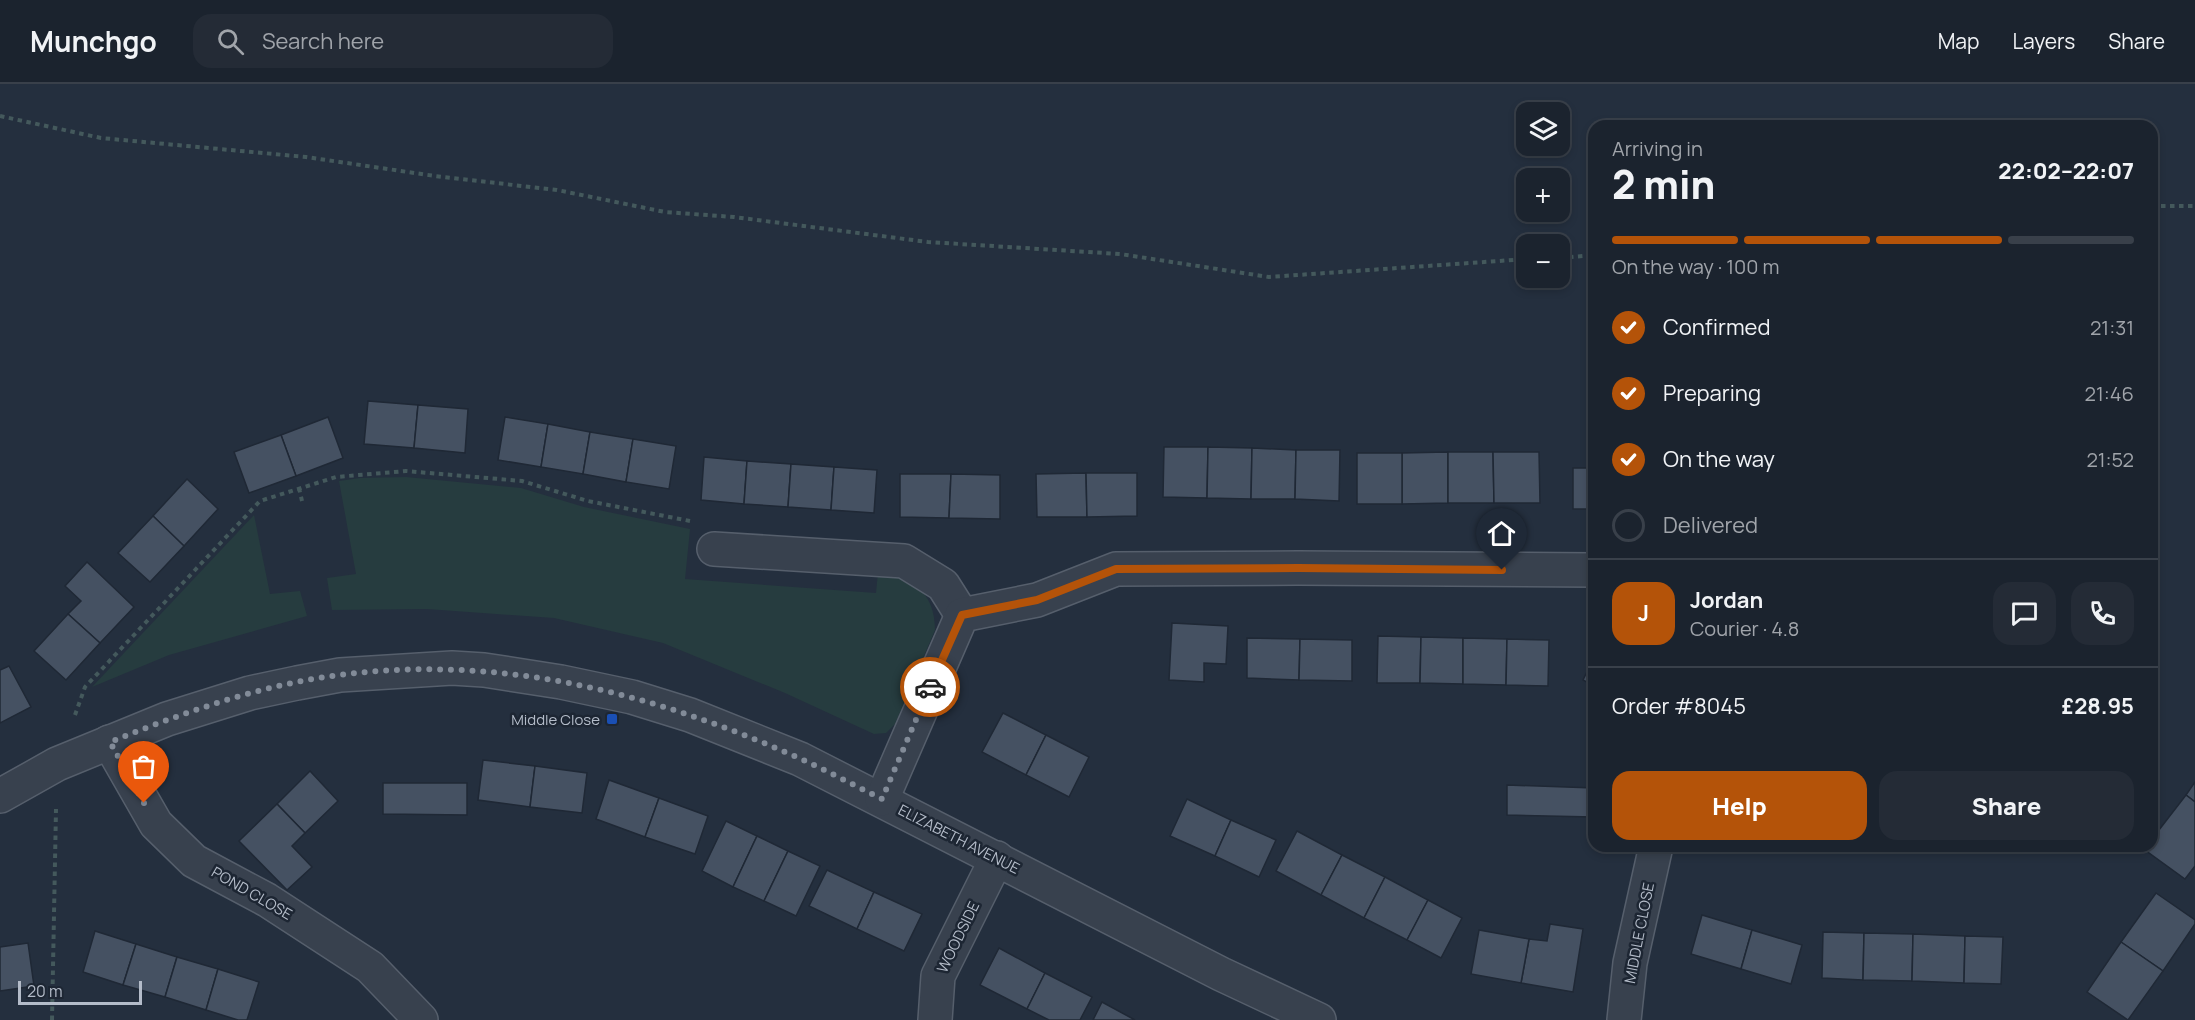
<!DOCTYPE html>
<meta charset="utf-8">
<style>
:root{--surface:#1b232e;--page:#242b36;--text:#f1f3f6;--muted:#a0a4aa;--line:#39404a;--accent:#b45309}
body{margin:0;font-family:Manrope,sans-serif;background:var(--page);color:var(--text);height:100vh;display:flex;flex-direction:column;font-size:22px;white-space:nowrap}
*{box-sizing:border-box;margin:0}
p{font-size:20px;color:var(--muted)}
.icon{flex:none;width:33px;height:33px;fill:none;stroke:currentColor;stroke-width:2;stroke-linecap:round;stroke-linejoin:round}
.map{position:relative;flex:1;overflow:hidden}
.details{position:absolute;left:1588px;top:36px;width:570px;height:732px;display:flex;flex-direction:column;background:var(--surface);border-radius:18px;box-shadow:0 3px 9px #0003,0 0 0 2px var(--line)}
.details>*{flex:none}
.buttons{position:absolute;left:1516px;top:18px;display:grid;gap:12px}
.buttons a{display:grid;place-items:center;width:54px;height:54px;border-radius:12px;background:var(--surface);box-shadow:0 3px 9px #0003,0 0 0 2px var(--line);font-size:30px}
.scale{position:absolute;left:18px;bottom:15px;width:124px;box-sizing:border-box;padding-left:6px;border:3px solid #b4bcc9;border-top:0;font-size:16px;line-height:21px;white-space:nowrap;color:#b4bcc9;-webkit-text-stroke:4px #1d2633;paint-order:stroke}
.pin{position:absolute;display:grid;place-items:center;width:51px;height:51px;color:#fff;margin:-62px -26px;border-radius:50% 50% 50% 0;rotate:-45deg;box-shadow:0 0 6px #0007}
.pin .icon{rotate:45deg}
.courier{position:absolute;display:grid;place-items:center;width:60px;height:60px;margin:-30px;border:4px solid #b45309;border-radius:50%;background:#fff;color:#222;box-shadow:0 2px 8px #0007}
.overview em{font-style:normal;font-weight:800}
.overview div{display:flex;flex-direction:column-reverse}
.overview{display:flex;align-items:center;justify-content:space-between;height:102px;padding:0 24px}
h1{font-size:39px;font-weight:800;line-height:45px}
.bar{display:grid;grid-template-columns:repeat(4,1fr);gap:9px 6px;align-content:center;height:72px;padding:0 24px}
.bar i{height:8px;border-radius:4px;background:var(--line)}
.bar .selected{background:var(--accent)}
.bar p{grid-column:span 4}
.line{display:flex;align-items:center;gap:15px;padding:0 24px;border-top:2px solid var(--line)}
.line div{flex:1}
.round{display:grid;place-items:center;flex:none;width:63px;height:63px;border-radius:18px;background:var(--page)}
ol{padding:0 24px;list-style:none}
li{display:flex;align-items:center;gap:18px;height:66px}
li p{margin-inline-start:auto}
li .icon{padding:6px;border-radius:50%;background:var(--accent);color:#fff;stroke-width:4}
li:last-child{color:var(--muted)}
li i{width:33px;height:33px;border:3px solid var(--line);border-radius:50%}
.primary-button{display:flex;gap:12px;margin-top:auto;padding:12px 24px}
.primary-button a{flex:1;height:69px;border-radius:18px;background:var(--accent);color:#fff;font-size:24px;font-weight:800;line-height:69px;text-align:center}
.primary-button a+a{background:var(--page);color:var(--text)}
header{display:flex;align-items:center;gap:36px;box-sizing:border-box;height:84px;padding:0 30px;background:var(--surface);border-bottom:2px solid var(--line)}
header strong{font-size:28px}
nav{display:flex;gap:33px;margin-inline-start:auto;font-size:21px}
.search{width:420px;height:54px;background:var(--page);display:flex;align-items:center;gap:15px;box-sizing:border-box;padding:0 21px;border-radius:18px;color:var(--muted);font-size:22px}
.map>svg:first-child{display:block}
.green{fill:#263c3f}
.building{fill:#455162;stroke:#1f2835;stroke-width:1.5}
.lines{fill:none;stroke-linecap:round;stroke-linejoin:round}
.minor-casing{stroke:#565f6c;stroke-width:36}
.path{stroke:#44595c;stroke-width:4;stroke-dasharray:4.5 4.5;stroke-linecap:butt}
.minor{stroke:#38414e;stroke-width:33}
.done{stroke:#828b98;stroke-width:6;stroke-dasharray:0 10.8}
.route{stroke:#b45309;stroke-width:8}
.transit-dot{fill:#1a4fb4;stroke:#1d2633;stroke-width:2}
.labels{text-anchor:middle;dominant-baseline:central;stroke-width:5;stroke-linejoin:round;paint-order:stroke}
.poi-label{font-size:15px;fill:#b4bcc9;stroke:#1d2633;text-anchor:end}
.street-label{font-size:15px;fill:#b4bcc9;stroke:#1d2633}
</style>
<header>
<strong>Munchgo</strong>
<div class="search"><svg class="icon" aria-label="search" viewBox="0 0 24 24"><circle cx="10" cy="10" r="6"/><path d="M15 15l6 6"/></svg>Search here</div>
<nav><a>Map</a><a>Layers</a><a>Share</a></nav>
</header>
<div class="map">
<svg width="2195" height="936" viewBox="0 0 2195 936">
<rect width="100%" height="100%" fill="#242f3e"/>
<g class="green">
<path d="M406 393 521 404 584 423 690 445 685 495 876 509 878 488C912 493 935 508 935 546L895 640 886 649 874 650 785 609 663 559 554 534 427 525 332 526 327 494 356 490 339 397 360 394Z"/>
<path d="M254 431 270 510 300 507 307 532 169 571 92 603Z"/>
</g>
<g class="building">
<path d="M368 317 418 321 414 364 364 360Z"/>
<path d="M418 321 468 325 465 369 414 364Z"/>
<path d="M328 333 343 374 296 392 281 351Z"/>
<path d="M505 333 548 340 541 383 498 376Z"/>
<path d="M548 340 590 348 583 390 541 383Z"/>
<path d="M590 348 633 355 626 398 583 390Z"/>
<path d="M281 351 296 392 249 409 234 368Z"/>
<path d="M633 355 676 362 669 405 626 398Z"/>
<path d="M1164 363H1208L1207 414 1163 413Z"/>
<path d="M1208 363 1252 364 1251 415 1207 414Z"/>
<path d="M1252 364 1296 366 1295 415H1251Z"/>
<path d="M1296 366H1340L1339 417 1295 415Z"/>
<path d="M1448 368V419L1402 420V369Z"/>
<path d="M1448 368H1493L1494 419H1448Z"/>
<path d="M1493 368H1539L1540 419H1494Z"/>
<rect x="1357" y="369" width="45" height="51"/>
<path d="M704 373 747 377 744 420 701 416Z"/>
<path d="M747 377 791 380 788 423 744 420Z"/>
<path d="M791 380 834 383 831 426 788 423Z"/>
<path d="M834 383 877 386 874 429 831 426Z"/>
<rect x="1573" y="384" width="21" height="41"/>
<path d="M1086 389 1087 433H1037L1036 390Z"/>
<path d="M1086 389H1137V432L1087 433Z"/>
<path d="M900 390H951L949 434 900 433Z"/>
<path d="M951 390 1000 391V435L949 434Z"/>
<path d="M187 395 218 425 184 462 153 432Z"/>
<path d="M153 432 184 462 150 498 118 469Z"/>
<path d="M87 478 134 523 100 559 68 530 81 517 65 502Z"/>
<path d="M68 530 100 559 66 596 34 567Z"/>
<path d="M1172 539 1228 542 1226 580 1204 579V598L1169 596Z"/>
<path d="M1378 552 1421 553 1420 599H1377Z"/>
<path d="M1421 553 1463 554V600L1420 599Z"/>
<path d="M1247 554 1300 555 1299 596 1247 594Z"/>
<path d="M1463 554 1507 555 1506 601 1463 600Z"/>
<path d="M1300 555 1352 556V597L1299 596Z"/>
<path d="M1507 555 1549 556 1548 602 1506 601Z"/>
<path d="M1594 574V602L1583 596Z"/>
<path d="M9 582 31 623 0 639V586Z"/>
<path d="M1003 629 1046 651 1026 691 982 668Z"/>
<path d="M1046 651 1089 673 1069 713 1026 691Z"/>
<path d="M483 676 535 682 530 723 478 716Z"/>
<path d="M535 682 587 689 582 729 530 723Z"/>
<path d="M310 687 338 717 305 749 277 720Z"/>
<path d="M609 696 659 714 645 753 596 735Z"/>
<path d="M2195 698V718L2186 711Z"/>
<path d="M383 699H467V731L383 730Z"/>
<path d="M1507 701 1594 704V733L1507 731Z"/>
<path d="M2186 711 2195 718V782L2185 795 2145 766 2148 762H2152V755Z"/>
<path d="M659 714 708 732 695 770 645 753Z"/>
<path d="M1187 715 1231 736 1215 772 1170 752Z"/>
<path d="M277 720 305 749 292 762 312 783 287 806 239 757Z"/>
<path d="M1231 736 1276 756 1259 793 1215 772Z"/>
<path d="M726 737 757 752 733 803 702 787Z"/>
<path d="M1297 747 1342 771 1321 811 1276 787Z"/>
<path d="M757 752 788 767 764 817 733 803Z"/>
<path d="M788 767 820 782 796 832 764 817Z"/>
<path d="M1342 771 1385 793 1364 834 1321 811Z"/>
<path d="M827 786 874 808 857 845 809 822Z"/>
<path d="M1385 793 1428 816 1407 856 1364 834Z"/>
<path d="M874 808 922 830 904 867 857 845Z"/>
<path d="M2156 809 2195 836V840L2163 887 2121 858Z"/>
<path d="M1428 816 1462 834 1441 874 1407 856Z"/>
<path d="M1702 831 1752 846 1741 885 1691 870Z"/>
<path d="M1550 840 1583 845 1573 908 1521 899 1529 855 1547 857Z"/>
<path d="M1479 846 1529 855 1521 899 1471 890Z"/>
<path d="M1752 846 1802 861 1791 900 1741 885Z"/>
<path d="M95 847 136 860 123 901 83 888Z"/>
<path d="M1823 848 1864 849 1863 896 1822 894Z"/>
<path d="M1864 849 1913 850 1912 897 1863 896Z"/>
<path d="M1913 850 1965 852 1964 899 1912 897Z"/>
<path d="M1965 852 2003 853 2001 900 1964 899Z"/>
<path d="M2121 858 2163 887 2128 936 2087 908Z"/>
<path d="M28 859 34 902 0 907V863Z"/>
<path d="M136 860 177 873 165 913 123 901Z"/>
<path d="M999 864 1045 889 1027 925 980 901Z"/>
<path d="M177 873 218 885 206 926 165 913Z"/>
<path d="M218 885 259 898 247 936H238L206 926Z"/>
<path d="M1045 889 1092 913 1080 936H1049L1027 925Z"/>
<path d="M1102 918 1135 936H1093Z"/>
</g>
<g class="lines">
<g class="minor-casing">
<g id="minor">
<path d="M714 465 904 477 943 501 962 531"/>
<path d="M109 658 156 740 194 777 267 816 370 883 421 936"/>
<path d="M0 712 57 680 167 635 250 609 297 599 340 591 452 584 484 586 561 598 632 613 690 631 800 675 1221 890 1319 936"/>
<path d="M882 715 962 531 1037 516 1116 485 1298 484 1594 486"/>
<path d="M935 936 938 892 997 774"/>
<path d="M1624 936 1630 879 1656 762"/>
</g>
</g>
<g class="path">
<path d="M0 32 101 54 306 73 435 92 557 106 665 128 734 133 928 158 1120 170 1269 193 1527 175"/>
<path d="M2152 122H2195"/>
<path d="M1560 174 1594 171"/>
<path d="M299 404 302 417"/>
<path d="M75 631 85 603 260 417 336 393 406 387 522 397 588 417 690 437"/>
<path d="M52 936 56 725"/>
</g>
<use href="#minor" class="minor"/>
</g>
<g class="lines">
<path class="done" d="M144 719 110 658C183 629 260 601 339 591 502 570 653 609 801 675 828 687 855 702 882 715L930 603"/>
<path class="route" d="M930 603 962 531 1037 516 1116 485 1298 484 1502 486"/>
</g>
<rect class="transit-dot" x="606" y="629" width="12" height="12" rx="3"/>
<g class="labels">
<g class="poi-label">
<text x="600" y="635">Middle Close</text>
</g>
<g class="street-label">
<text transform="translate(959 755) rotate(27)">ELIZABETH AVENUE</text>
<text transform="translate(252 809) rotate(30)">POND CLOSE</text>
<text transform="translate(1639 849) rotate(-79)">MIDDLE CLOSE</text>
<text transform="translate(958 853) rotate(-64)">WOODSIDE</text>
</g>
</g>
</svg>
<div class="buttons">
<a><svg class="icon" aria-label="layers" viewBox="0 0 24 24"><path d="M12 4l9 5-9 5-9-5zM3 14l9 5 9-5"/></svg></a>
<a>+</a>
<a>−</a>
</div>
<div class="scale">20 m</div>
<div class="pin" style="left:144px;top:719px;background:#ea580c"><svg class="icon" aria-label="bag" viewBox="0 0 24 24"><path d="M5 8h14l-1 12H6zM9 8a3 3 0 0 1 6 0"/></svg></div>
<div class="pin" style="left:1502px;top:486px;background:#1f2937"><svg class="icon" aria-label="home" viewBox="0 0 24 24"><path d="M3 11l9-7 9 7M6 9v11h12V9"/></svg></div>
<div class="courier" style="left:930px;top:603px"><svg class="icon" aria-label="car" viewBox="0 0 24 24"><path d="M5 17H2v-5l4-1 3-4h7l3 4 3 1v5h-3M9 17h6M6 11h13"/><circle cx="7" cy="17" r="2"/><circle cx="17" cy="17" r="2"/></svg></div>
<section class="details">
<div class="overview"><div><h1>2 min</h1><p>Arriving in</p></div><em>22:02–22:07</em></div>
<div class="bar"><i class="selected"></i><i class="selected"></i><i class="selected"></i><i></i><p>On the way · 100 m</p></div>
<ol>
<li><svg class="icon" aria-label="check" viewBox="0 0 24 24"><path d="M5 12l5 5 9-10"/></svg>Confirmed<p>21:31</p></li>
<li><svg class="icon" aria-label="check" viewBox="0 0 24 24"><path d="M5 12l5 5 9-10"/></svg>Preparing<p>21:46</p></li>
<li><svg class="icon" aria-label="check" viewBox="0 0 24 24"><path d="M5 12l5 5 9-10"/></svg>On the way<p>21:52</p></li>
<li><i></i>Delivered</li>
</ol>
<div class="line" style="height:108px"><b class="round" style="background:var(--accent);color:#fff">J</b><div><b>Jordan</b><p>Courier · 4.8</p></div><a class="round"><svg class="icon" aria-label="chat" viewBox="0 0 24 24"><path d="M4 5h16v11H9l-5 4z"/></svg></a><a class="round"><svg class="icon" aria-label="phone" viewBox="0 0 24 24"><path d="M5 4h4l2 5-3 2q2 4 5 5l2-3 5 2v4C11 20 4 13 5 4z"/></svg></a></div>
<div class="line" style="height:78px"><div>Order #8045</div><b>£28.95</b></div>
<div class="primary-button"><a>Help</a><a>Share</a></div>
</section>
</div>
